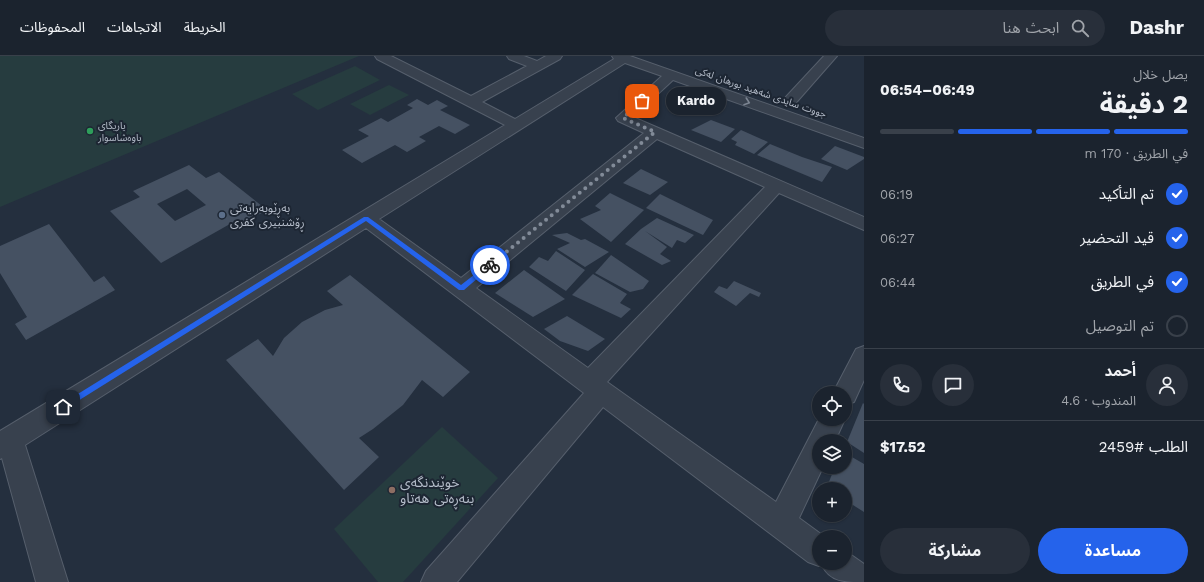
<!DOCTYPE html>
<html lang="ar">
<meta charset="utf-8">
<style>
:root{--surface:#1b232e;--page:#282f3a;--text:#f1f3f6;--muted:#a0a4aa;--line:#39404a;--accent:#2563eb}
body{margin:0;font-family:"Work Sans","Noto Sans Arabic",sans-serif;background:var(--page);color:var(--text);direction:rtl;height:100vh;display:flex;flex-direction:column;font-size:15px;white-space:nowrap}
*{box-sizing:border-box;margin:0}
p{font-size:13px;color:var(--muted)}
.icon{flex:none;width:22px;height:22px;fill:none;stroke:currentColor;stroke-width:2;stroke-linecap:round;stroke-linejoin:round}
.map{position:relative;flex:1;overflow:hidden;direction:ltr}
.sheet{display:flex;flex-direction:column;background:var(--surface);width:340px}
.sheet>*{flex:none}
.tools{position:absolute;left:812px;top:330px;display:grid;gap:8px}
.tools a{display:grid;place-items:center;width:40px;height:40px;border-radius:50%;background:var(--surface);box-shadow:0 1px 3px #0004,0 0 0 1px var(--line);font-size:20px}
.pin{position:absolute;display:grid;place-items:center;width:34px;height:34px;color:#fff;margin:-17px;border-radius:8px;box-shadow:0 2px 6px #0006}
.courier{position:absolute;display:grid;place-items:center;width:40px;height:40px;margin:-20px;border:3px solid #2563eb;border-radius:50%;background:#fff;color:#222;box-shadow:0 1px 5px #0007}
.bubble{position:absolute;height:28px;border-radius:14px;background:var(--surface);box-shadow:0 1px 3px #0004,0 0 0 1px var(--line);font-size:13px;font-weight:700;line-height:28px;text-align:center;direction:rtl}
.overview em{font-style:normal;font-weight:700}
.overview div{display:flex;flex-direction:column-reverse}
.overview{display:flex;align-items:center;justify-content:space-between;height:68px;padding:0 16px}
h1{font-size:26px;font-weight:700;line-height:30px}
.bar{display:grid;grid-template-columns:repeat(4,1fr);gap:6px 4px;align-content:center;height:48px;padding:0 16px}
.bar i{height:5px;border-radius:3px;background:var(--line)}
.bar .selected{background:var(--accent)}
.bar p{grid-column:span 4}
.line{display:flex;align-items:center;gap:10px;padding:0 16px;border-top:1px solid var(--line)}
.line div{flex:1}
.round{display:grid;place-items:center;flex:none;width:42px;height:42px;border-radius:21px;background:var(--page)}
ol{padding:0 16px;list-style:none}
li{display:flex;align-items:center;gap:12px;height:44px}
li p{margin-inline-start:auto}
li .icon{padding:4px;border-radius:50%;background:var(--accent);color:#fff;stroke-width:4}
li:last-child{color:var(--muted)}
li i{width:22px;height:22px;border:2px solid var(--line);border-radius:50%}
.primary-button{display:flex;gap:8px;margin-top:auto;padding:8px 16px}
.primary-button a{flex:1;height:46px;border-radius:24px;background:var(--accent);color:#fff;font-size:16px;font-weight:700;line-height:46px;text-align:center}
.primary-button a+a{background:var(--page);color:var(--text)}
header{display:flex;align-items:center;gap:24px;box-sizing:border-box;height:56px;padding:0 20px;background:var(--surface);border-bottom:1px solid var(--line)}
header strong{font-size:19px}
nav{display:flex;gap:22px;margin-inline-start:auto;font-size:14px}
.search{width:280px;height:36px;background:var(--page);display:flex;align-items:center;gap:10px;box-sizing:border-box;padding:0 14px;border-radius:22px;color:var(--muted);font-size:15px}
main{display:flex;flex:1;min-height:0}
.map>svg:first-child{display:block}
.green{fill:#263c3f}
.building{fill:#455162;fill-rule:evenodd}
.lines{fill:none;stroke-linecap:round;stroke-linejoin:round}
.minor-casing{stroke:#565f6c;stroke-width:2}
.minor{fill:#38414e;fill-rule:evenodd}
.oneway{stroke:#7c8592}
.route{fill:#2563eb}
.done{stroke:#828b98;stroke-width:4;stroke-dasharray:0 7.2}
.leisure-dot{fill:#2e9e5b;stroke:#1d2633;stroke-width:1.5}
.service-dot{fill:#5c6f8a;stroke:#1d2633;stroke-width:1.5}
.education-dot{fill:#8d6e63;stroke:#1d2633;stroke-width:1.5}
.labels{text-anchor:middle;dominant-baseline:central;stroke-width:4;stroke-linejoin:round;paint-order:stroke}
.far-street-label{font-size:10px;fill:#b4bcc9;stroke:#1d2633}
.far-poi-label{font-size:10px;fill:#b4bcc9;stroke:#1d2633;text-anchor:start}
.poi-label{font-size:12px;fill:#b4bcc9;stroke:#1d2633;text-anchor:start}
.near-poi-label{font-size:14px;fill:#b4bcc9;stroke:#1d2633;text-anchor:start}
</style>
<header>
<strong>Dashr</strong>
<div class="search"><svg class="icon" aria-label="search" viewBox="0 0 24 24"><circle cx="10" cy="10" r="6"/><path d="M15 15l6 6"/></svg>ابحث هنا</div>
<nav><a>الخريطة</a><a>الاتجاهات</a><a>المحفوظات</a></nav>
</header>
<main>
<section class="sheet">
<div class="overview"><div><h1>2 دقيقة</h1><p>يصل خلال</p></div><em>06:49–06:54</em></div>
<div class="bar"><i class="selected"></i><i class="selected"></i><i class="selected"></i><i></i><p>في الطريق · 170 m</p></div>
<ol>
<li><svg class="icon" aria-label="check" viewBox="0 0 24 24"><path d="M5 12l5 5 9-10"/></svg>تم التأكيد<p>06:19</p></li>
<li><svg class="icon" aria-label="check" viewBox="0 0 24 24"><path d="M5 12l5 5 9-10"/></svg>قيد التحضير<p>06:27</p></li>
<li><svg class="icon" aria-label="check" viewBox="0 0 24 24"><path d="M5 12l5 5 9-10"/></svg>في الطريق<p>06:44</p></li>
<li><i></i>تم التوصيل</li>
</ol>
<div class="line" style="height:72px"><a class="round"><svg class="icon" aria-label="person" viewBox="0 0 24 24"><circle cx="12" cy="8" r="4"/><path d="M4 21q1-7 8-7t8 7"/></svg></a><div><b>أحمد</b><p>المندوب · 4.6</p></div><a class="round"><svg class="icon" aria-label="chat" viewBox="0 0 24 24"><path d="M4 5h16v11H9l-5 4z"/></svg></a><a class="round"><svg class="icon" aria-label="phone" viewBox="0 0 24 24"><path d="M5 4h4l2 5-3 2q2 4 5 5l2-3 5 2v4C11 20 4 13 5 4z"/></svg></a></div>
<div class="line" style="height:52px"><div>الطلب #2459</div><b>$17.52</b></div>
<div class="primary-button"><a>مساعدة</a><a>مشاركة</a></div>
</section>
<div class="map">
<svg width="864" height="526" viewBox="0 0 864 526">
<rect width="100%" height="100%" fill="#242f3e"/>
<g class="green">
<path d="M0 0H359L0 151Z"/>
<path d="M355 10 380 24 318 54 292 38Z"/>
<path d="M389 29 409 39 370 59 350 48Z"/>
<path d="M442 371 498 422 403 526H378L334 473Z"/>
</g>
<g class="building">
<path d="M417 43 428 49 437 44 448 50 440 54 470 69 455 78 439 70 419 81 426 85 407 96 395 89 362 107 342 94 369 80 358 74 381 62 388 66 413 52 407 49Z"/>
<path d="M711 64 735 73 721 86 691 74Z"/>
<path d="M741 74 768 86 754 98 735 89 737 86 731 83Z"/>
<path d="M770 88 802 101 832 111 822 126 757 99Z"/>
<path d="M835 90 864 101V103L847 114 821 103Z"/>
<path d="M189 109 206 122 219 116 267 154 242 168 237 164 161 207 110 155 140 141 133 135ZM187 133 206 149 175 165 157 148Z"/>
<path d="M641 113 668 126 650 139 623 127Z"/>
<path d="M610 137 644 154 611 186 580 163 601 154 595 150Z"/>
<path d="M660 138 713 164 703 179 646 152Z"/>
<path d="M657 162 694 179 685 187 677 184 672 192 645 175 667 191 660 198 671 205 662 209 625 188 641 173Z"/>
<path d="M49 168 94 226 104 220 115 234 26 284 15 268 27 261 0 217V190Z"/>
<path d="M567 177 581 184 585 183 609 196 585 211 557 193 570 187 552 179Z"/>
<path d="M556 195 585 214 566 235 529 211 539 201 548 205Z"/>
<path d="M611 199 649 225 643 233 630 236 595 217Z"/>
<path d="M524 214 565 243 533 261 495 237Z"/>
<path d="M593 218 627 238 620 247 631 253 621 262 572 239Z"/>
<path d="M350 219 470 316 443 341 422 324 403 349 373 373 359 382 379 401 344 434 226 304 258 283 273 300 284 282 302 266 325 254 343 249 327 235Z"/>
<path d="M734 225 761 237 759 241 750 237 736 250 714 236 719 230 727 233Z"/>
<path d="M567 260 605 283 588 295 560 285 544 273Z"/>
<path d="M863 347 864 348V397L847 386Z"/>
<path d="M845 397 864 408V456L845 444V433H826L835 411H845Z"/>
</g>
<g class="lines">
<g class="minor-casing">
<g id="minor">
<path d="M375 0H391L471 40 527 10 509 3 507 0H524L537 5 546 0H562L560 3 482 46 515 63 614 3 612 0H630L864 82V92L673 24 633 61 864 161V174L779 137 607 326 776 446 819 363H845L835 385H819V411H823L799 462 825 481H819V507H845V495L847 496 864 508V526C845 526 830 526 822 509L819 510 808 506 603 351 457 526H421L426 515 584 337 366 172 25 389 68 526H36L2 402 0 403V375L505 69 377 3ZM625 7 662 20 616 62 618 65 644 77 461 222 379 163ZM657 83 765 131 588 312 476 232Z"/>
<path d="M824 0H837L794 49 789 50 784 49 782 46 784 43Z"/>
<path d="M864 290V324L854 346 845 349V337H833L856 293Z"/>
</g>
</g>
<use href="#minor" class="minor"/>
</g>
<defs><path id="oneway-chevron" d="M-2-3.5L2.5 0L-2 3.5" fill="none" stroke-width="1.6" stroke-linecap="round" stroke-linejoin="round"/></defs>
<use class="oneway" href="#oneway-chevron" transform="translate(747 46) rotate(19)"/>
<path class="route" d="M364 161H368L461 229 488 208 490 207 493 209 464 234H459L366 165 65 353H60V349Z"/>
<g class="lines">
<path class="done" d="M490 209 655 76 623 62 642 45"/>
</g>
<circle class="leisure-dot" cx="90" cy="75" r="4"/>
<circle class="service-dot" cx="222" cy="159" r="4"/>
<circle class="education-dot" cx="392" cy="434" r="4"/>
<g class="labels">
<g class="far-street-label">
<text transform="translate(761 36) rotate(19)">جووت سایدی شەهید بورهان لەکی</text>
</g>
<g class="far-poi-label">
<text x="98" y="69">یاریگای<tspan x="98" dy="12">باوەشاسوار</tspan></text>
</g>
<g class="poi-label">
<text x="230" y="152">بەڕێوبەرایەتی<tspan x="230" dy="14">ڕۆشنبیری کفری</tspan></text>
</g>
<g class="near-poi-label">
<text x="400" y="426">خوێندنگەی<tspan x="400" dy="16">بنەڕەتی هەتاو</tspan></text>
</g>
</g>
</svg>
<div class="tools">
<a><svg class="icon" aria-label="locate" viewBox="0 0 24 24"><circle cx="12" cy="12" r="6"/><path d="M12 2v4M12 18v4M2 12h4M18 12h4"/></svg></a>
<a><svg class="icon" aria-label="layers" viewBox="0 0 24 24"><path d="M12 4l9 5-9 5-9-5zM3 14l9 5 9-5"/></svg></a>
<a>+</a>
<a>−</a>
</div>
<div class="pin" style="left:642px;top:45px;background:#ea580c"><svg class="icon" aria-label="bag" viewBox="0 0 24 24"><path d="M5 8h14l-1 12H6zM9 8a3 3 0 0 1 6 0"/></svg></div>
<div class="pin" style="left:63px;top:351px;background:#1f2937"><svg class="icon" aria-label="home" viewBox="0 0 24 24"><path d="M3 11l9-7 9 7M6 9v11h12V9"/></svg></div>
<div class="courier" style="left:490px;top:209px"><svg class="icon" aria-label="bike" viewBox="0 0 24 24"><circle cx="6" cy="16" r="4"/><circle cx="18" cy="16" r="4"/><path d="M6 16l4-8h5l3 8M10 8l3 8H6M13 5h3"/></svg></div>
<div class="bubble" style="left:666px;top:31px;width:60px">Kardo</div>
</div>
</main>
